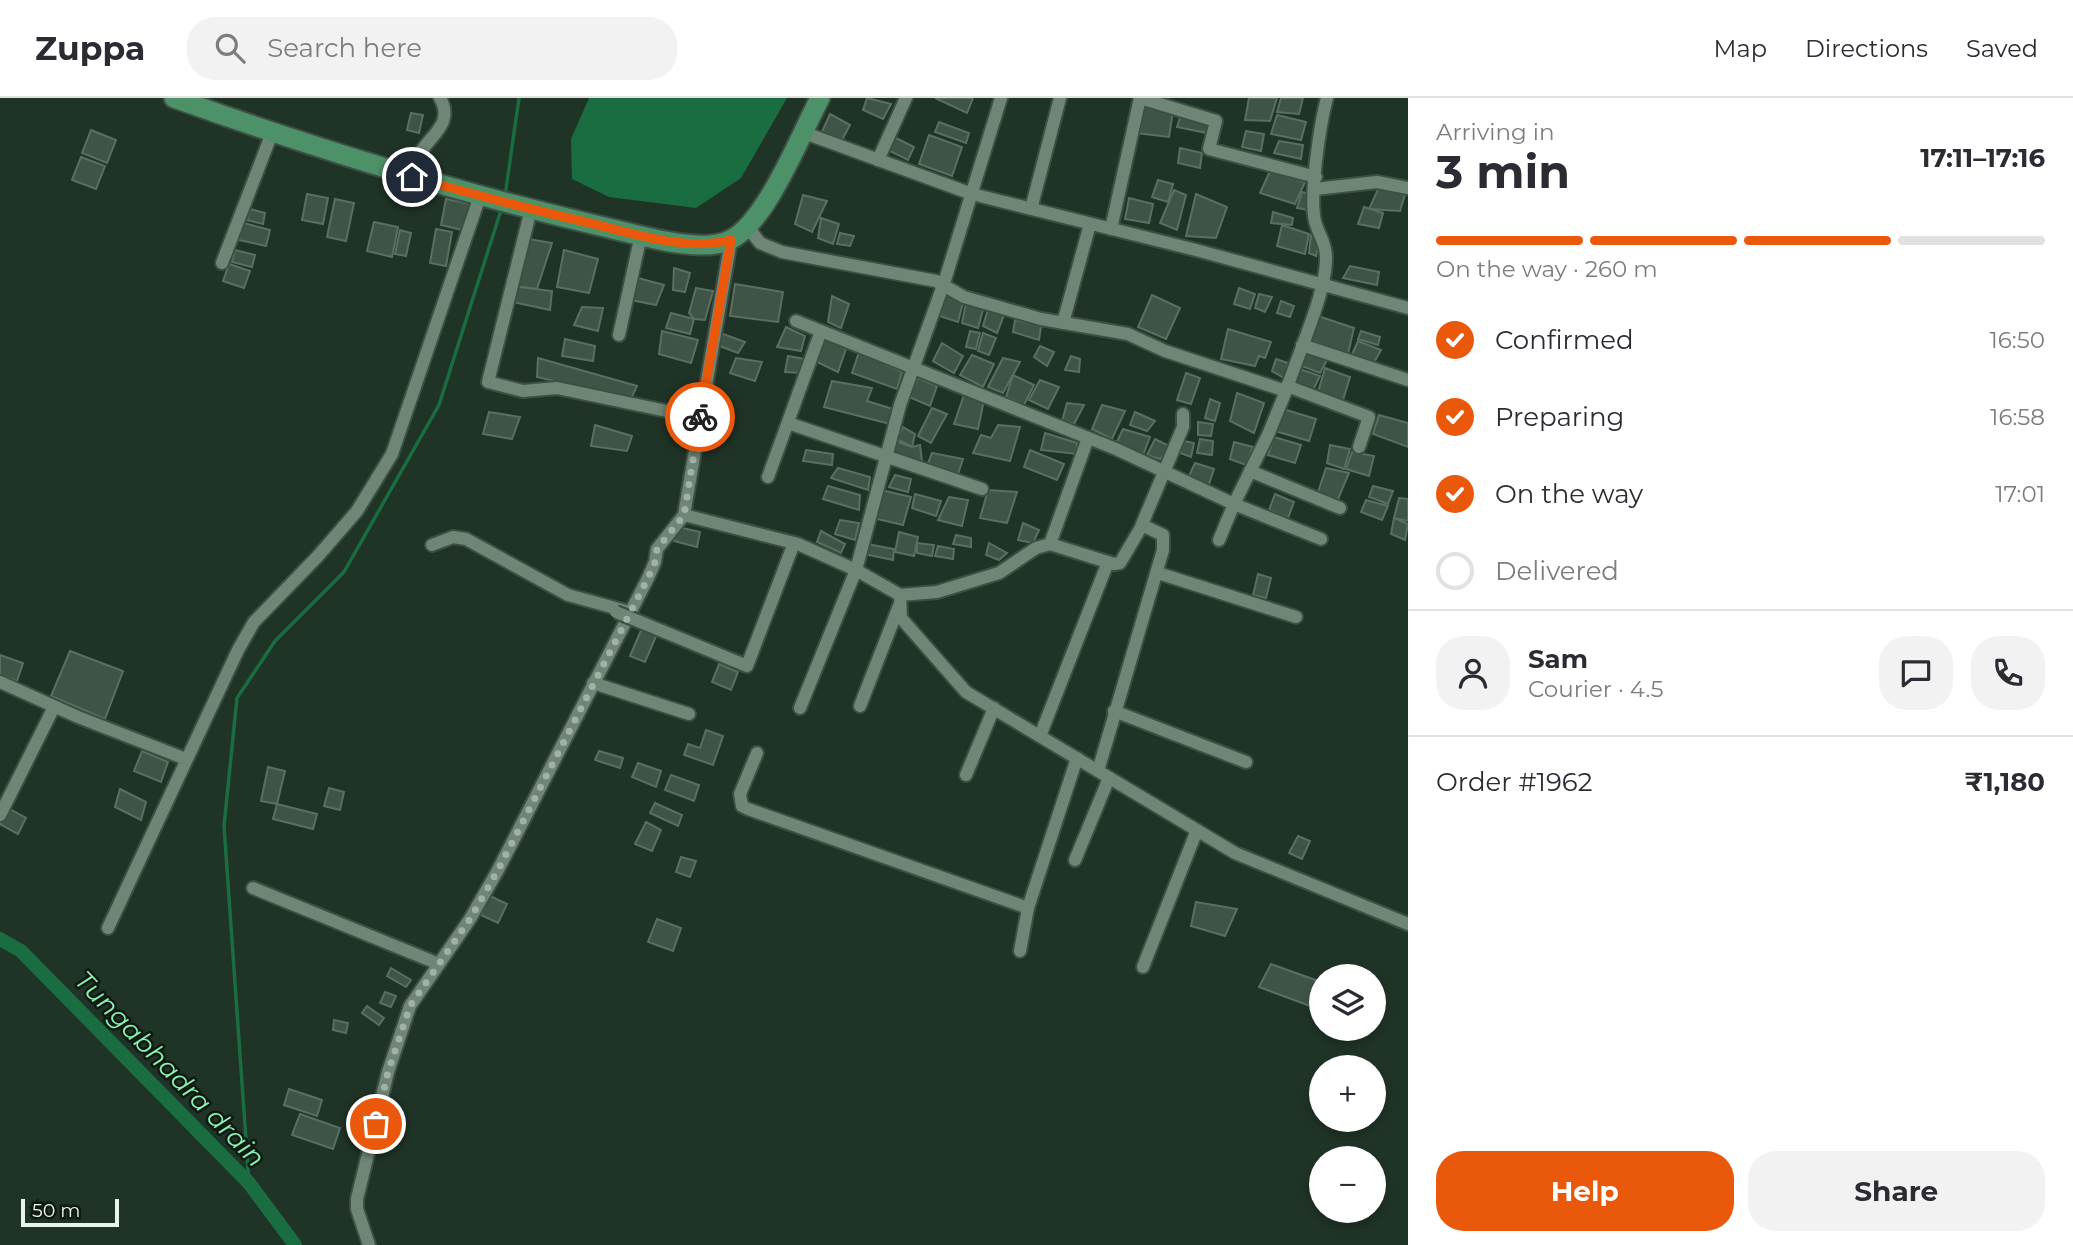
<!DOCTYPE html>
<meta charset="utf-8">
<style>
:root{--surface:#fff;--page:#f2f2f3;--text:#2b2b33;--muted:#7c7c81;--line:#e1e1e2;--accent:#ea580c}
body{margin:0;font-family:Montserrat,sans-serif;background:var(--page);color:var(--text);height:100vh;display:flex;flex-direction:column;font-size:26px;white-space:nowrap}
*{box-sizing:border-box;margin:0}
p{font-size:23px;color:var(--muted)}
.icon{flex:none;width:38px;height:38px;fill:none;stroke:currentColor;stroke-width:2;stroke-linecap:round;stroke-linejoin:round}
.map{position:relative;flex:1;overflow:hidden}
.sheet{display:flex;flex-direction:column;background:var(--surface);width:665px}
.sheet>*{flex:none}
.controls{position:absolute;left:1309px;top:866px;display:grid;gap:14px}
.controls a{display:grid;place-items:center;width:77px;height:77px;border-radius:50%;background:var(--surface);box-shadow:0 4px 10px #0003;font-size:35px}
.scale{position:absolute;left:21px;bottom:18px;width:98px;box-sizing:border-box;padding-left:7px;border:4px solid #e9f5ec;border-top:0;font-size:19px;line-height:24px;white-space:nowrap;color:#e9f5ec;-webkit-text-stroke:5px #0f1912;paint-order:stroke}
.pin{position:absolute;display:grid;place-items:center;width:60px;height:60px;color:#fff;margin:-30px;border:4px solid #fff;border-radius:50%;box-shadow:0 2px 7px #0007}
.courier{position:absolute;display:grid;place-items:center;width:70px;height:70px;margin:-35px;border:5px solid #ea580c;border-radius:50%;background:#fff;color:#222;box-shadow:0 2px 9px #0007}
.headline em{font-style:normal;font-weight:700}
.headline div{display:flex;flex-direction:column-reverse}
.headline{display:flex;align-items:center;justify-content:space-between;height:119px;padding:0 28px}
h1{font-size:46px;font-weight:700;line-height:52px}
.bar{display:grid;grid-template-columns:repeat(4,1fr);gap:10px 7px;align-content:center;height:84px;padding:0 28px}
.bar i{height:9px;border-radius:5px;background:var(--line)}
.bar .selected{background:var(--accent)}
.bar p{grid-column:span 4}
.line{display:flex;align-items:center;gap:18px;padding:0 28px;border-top:2px solid var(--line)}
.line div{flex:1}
.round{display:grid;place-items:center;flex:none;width:74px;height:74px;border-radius:28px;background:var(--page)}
ol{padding:0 28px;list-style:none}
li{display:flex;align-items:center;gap:21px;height:77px}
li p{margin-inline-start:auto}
li .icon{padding:7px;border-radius:50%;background:var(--accent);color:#fff;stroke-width:4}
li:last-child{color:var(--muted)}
li i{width:38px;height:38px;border:4px solid var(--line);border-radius:50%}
.button{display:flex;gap:14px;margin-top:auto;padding:14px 28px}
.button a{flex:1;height:80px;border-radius:28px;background:var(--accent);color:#fff;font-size:28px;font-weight:700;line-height:80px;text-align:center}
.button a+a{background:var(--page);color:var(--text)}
header{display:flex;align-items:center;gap:42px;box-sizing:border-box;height:98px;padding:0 35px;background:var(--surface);border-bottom:2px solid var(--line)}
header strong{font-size:33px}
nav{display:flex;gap:38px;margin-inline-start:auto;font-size:24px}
.search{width:490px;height:63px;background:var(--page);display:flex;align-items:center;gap:18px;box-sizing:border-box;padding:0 24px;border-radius:28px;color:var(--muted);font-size:26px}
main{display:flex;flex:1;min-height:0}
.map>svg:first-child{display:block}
.water{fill:#1a6d40}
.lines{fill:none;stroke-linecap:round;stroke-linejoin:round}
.stream{stroke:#1a6d40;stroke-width:3.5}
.canal{stroke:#1a6d40;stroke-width:14}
.building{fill:#3f5446;stroke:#596f60;stroke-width:2}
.minor-casing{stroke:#3d4f44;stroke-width:16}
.primary-casing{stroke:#3d4f44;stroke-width:23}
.minor{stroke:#6f8676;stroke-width:12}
.primary{stroke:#4d9169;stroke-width:19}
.minor-bridge-casing{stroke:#3d4f44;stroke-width:16;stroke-linecap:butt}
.minor-bridge{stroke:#6f8676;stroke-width:12}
.done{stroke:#a2b1a7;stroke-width:7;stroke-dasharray:0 12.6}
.route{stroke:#ea580c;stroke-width:9}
.labels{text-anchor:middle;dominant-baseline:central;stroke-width:5;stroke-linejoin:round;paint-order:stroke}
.water-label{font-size:26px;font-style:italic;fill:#88f2b0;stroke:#0f1912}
</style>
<header>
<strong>Zuppa</strong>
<div class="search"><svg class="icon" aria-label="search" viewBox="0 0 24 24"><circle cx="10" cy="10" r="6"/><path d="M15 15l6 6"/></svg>Search here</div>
<nav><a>Map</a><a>Directions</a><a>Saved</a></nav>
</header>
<main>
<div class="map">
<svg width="1408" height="1147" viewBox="0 0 1408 1147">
<rect width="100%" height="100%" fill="#1f3326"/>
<path class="water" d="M589 0H787L741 80 696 110 609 99 572 81 571 41Z"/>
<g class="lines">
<g class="stream">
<path d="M505 98 519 0"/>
<path d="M249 1085 224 728 237 600 275 543 344 474 439 307 502 109"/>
</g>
<path class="canal" d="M0 841 21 853 249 1085 295 1147"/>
</g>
<g class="building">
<path d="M867 0 891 6 883 21 863 12Z"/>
<path d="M935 0H973L967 15Z"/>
<path d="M1249 0H1277L1270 23 1245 22Z"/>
<path d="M1281 0H1303L1299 16 1277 14Z"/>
<path d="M1143 9 1173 13 1169 39 1135 35Z"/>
<path d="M1182 13 1212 24 1207 35 1177 29Z"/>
<path d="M411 15 423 17 419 35 407 32Z"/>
<path d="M830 16 850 27 840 46 821 36Z"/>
<path d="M1277 17 1306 24 1301 42 1271 36Z"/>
<path d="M939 24 969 35 966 45 935 34Z"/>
<path d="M91 32 116 42 107 65 82 55Z"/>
<path d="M1246 33 1264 36 1261 53 1242 49Z"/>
<path d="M929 37 962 49 952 78 919 66Z"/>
<path d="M892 38 914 49 908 62 886 51Z"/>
<path d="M1279 43 1303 47 1301 61 1274 55Z"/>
<path d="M1180 50 1202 55 1200 70 1178 65Z"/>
<path d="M81 59 105 68 96 91 72 82Z"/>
<path d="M1270 73 1305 84 1295 106 1260 95Z"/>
<path d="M1158 82 1173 86 1168 104 1152 99Z"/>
<path d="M1379 89 1406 93 1400 113 1369 111Z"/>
<path d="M1174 92 1186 97 1177 132 1160 125Z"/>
<path d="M1302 94 1312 97 1309 112 1297 110Z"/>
<path d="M307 96 328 100 323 126 302 122Z"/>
<path d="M1196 96 1227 109 1216 140 1186 138Z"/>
<path d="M803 97 827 103 812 134 795 126Z"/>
<path d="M1129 100 1153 106 1149 125 1125 121Z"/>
<path d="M335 101 354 105 346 143 327 139Z"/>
<path d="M446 101 471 106 466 133 441 127Z"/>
<path d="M1364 109 1383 115 1379 130 1358 126Z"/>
<path d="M250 111 265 115 263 126 247 122Z"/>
<path d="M1273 114 1293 120 1292 127 1271 125Z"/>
<path d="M821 120 839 126 833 146 818 140Z"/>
<path d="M374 124 398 129 392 159 367 153Z"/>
<path d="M244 125 270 132 266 148 239 142Z"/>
<path d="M1282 127 1309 136 1305 156 1277 148Z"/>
<path d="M436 131 452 134 446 168 430 165Z"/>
<path d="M400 132 411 135 406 158 395 156Z"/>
<path d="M840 135 854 138 850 148 837 146Z"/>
<path d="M1311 137 1320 139 1316 158 1309 155Z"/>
<path d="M523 140 552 145 537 191 512 188Z"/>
<path d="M235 152 255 157 252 169 232 164Z"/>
<path d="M564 152 598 161 589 195 557 189Z"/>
<path d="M229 166 250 173 244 190 223 183Z"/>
<path d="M1350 168 1379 174 1377 187 1343 180Z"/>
<path d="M674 170 690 175 685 194 673 192Z"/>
<path d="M638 180 664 187 656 207 626 201Z"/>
<path d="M735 186 783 194 778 224 730 218Z"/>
<path d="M512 188 552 193 550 212 508 203Z"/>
<path d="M696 190 713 193 705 222 694 221 689 215Z"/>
<path d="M1239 190 1255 196 1250 211 1234 206Z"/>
<path d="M946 193 964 201 958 224 940 218Z"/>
<path d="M1259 196 1272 199 1265 214 1255 210Z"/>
<path d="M1152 197 1180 210 1166 241 1138 229Z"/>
<path d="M832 198 849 206 841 230 828 224Z"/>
<path d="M1281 203 1294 208 1290 219 1277 215Z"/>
<path d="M966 205 984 208 978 230 962 225Z"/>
<path d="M582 209 603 210 598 233 574 227Z"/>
<path d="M988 211 1004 217 997 235 983 228Z"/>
<path d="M671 215 694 221 690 236 666 230Z"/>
<path d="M1318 218 1354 230 1348 256 1310 242Z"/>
<path d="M1015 222 1041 228 1039 242 1013 234Z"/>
<path d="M786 229 805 238 801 253 777 249Z"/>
<path d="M1228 231 1271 244 1265 260 1259 258 1255 268 1221 261Z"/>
<path d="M662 233 698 242 691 265 659 256Z"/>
<path d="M970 233 980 235 976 251 966 249Z"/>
<path d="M1361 233 1380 239 1378 247 1358 241Z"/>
<path d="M983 235 996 240 989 257 978 253Z"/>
<path d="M723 236 745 244 738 255 717 247Z"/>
<path d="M824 239 846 251 838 274 815 263Z"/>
<path d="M565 241 595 248 593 263 562 258Z"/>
<path d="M1358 243 1381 252 1372 268 1350 261Z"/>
<path d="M942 245 963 258 954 275 933 263Z"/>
<path d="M1040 248 1054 254 1047 268 1034 259Z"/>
<path d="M859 254 902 274 897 291 852 275Z"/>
<path d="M1304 254 1327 262 1320 275 1299 267Z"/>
<path d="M972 257 994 266 983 289 960 277Z"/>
<path d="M788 258 805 261 802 275 785 274Z"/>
<path d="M1071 258 1080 261 1079 274 1065 272Z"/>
<path d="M538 260 637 288 631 301 537 279Z"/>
<path d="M736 260 762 264 755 283 730 275Z"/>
<path d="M1003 260 1020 264 1003 295 988 289Z"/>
<path d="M1276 261 1288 265 1284 280 1272 273Z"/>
<path d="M1297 270 1320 278 1313 292 1290 289Z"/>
<path d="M1325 270 1350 279 1343 302 1318 294Z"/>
<path d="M1186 275 1200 280 1191 306 1177 302Z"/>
<path d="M1013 277 1034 287 1024 307 1006 299Z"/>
<path d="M918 280 937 288 930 308 909 299Z"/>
<path d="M1040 282 1059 289 1048 311 1029 302Z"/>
<path d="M832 283 872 290 867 303 893 311 890 326 824 309Z"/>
<path d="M1237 295 1264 305 1254 335 1230 323Z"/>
<path d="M964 297 984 302 978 331 954 326Z"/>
<path d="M1210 301 1220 305 1215 323 1205 320Z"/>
<path d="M708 305 731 313 727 324 705 318Z"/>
<path d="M1067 305 1084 307 1074 326 1062 323Z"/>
<path d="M1102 307 1125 313 1112 341 1092 331Z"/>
<path d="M932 310 947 316 931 345 918 338Z"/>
<path d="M1283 311 1316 321 1309 343 1275 333Z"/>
<path d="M489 314 520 319 512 341 483 336Z"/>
<path d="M1135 314 1155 323 1147 333 1130 327Z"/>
<path d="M1379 317 1408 325V349L1373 336Z"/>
<path d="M1198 324 1213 326 1211 338 1198 337Z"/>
<path d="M595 327 632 338 627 353 591 348Z"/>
<path d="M998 327 1020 329 1010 363 973 355 981 337 991 340Z"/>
<path d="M903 329 915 336 912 349 897 341Z"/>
<path d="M1123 331 1150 339 1143 357 1115 348Z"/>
<path d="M1045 335 1077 345 1076 356 1041 352Z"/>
<path d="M1274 339 1301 347 1295 365 1268 357Z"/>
<path d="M1155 341 1171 349 1160 361 1147 357Z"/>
<path d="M1200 341 1213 343 1212 357 1197 355Z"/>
<path d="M895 343 912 349 920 347 922 363 905 361 891 353Z"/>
<path d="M1184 343 1194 345 1191 359 1180 355Z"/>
<path d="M1234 344 1253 349 1246 367 1230 361Z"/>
<path d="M1330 347 1350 351 1344 371 1327 365Z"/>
<path d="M806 352 833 356 832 367 803 363Z"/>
<path d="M1030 352 1064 366 1057 382 1024 369Z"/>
<path d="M1352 354 1374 358 1369 378 1346 371Z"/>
<path d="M932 355 963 361 957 379 927 368Z"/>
<path d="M1195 365 1214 371 1208 389 1188 380Z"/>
<path d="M838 370 870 379 868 392 831 380Z"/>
<path d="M1326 370 1349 375 1338 401 1317 397Z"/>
<path d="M895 377 911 381 908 394 889 389Z"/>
<path d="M828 388 860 397 859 412 823 401Z"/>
<path d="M1373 388 1393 393 1388 406 1369 399Z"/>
<path d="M877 391 911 399 903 427 873 420Z"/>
<path d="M988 392 1017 394 1007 425 980 420Z"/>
<path d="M915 396 941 403 936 418 912 410Z"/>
<path d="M1275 396 1294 404 1288 420 1269 412Z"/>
<path d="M949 399 968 402 962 428 938 422Z"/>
<path d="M1399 400 1408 401V423L1394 420Z"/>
<path d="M1366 402 1388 408 1382 422 1361 414Z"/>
<path d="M1394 420 1408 426 1405 442 1391 436Z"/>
<path d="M840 422 859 425 855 442 835 436Z"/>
<path d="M1023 425 1039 432 1033 445 1018 442Z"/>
<path d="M678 429 700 434 697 449 674 443Z"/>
<path d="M821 433 845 446 841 455 817 444Z"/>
<path d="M899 434 918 439 914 458 895 454Z"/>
<path d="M956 437 971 440V449L953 446Z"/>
<path d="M917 445 934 447 932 458 917 455Z"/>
<path d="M989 445 1007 455 999 462 986 457Z"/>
<path d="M867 446 894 451 893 462 864 456Z"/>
<path d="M938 448 954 451 953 461 935 458Z"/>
<path d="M1258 476 1271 480 1266 500 1253 497Z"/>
<path d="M642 530 657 536 645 564 630 558Z"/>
<path d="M70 553 123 573 105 621 51 598Z"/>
<path d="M0 557 23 565 17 583 0 577Z"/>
<path d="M719 566 738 574 731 592 712 584Z"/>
<path d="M706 632 723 638 713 667 684 657 688 646 700 650Z"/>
<path d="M142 653 168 664 161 684 134 673Z"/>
<path d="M599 653 623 660 620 670 595 662Z"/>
<path d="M638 665 661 673 656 689 632 679Z"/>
<path d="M268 669 285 673 277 706 261 703Z"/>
<path d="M671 677 699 687 694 703 665 692Z"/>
<path d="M329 690 344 694 340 712 324 708Z"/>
<path d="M120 691 146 704 141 722 115 709Z"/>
<path d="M655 705 682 717 678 728 650 715Z"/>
<path d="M277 706 317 716 313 731 273 721Z"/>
<path d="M8 710 26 720 18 736 0 726Z"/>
<path d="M646 724 661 732 652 753 635 746Z"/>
<path d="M1298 738 1310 743 1302 761 1289 755Z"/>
<path d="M681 759 696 763 690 779 676 774Z"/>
<path d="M490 798 507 806 498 825 481 817Z"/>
<path d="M1196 804 1237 811 1225 838 1191 828Z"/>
<path d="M657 821 681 830 673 853 648 844Z"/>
<path d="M1271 866 1321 884V912L1259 889Z"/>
<path d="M391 870 411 882 406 889 387 878Z"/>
<path d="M385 894 396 898 391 909 380 905Z"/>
<path d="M367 908 384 920 379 927 362 915Z"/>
<path d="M334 922 348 925 346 935 333 932Z"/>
<path d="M289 991 322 1002 317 1018 284 1007Z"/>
<path d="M300 1016 340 1030 333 1051 292 1037Z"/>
</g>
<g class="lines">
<g class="minor-casing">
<g id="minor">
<path d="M1140 0 1216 23 1209 51 1316 79"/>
<path d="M802 34 972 96 1196 152 1408 210"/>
<path d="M878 62 906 0"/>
<path d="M412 79C414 72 415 63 419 57 429 38 455 26 440 0"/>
<path d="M1315 91 1377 84 1408 90"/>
<path d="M531 111 488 284 523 293 557 290 700 320"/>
<path d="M1031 111 1060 0"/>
<path d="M747 128 760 145 782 154 936 183 964 199 1041 221 1128 236 1165 253 1286 293C1297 258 1327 194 1326 159 1326 144 1318 136 1315 123 1309 98 1320 26 1327 0"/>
<path d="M1111 131 1140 0"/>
<path d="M731 142 684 417 798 446 856 472 900 497 901 520 966 594 1235 755 1408 826"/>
<path d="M222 165 272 35"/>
<path d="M796 223 1116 351 1234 406 1268 337 1286 293"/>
<path d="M1063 225 1090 126"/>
<path d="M619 237 641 137"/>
<path d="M1302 247 1408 282"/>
<path d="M1287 288 1369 319 1359 349"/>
<path d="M788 325 982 391"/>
<path d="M1250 373 1340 410"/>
<path d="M768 379 821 233"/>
<path d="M1219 442 1234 406 1321 441"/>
<path d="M1050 446 1088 340"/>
<path d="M432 447 453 439 466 441 568 497 626 513"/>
<path d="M1158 475 1296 519"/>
<path d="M900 497 937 494 999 475 1036 450 1050 446 1114 466 1120 465 1140 431 1183 329V316"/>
<path d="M638 523 747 568 794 445"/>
<path d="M0 584 78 619 186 661"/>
<path d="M593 585 689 616"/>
<path d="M860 608 899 508"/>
<path d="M800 610 856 472 900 307 945 182 1001 0"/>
<path d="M1114 613 1246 664"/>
<path d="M1040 638 1108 464"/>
<path d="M757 655 740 696 742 708 748 711 1028 810"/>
<path d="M1098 673 1163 452V437L1142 427"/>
<path d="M966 677 994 610"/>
<path d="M0 717 54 609"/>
<path d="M1075 762 1109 680"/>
<path d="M253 790 439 866"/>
<path d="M108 830 238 552 254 524 318 458 357 413 392 356 480 98"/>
<path d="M1020 853 1028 810 1077 660"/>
<path d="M1143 869 1197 732"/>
<path d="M369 1147 357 1111V1101L388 974 410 908 470 821 498 772 648 480 655 464 657 451 684 417"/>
</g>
</g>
<g class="primary-casing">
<path id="primary" d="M174 0C314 50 455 94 600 128 633 135 700 157 730 142 766 125 801 36 820 0"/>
</g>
<use href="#minor" class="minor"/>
<use href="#primary" class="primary"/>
<g class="minor-bridge-casing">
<path id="minor-bridge" d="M616 514 638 523"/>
</g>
<use href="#minor-bridge" class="minor-bridge"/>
</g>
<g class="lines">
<path class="done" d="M376 1026 388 974 410 908 470 821 498 772 648 480 655 464 657 451 684 417 700 319"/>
<path class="route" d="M412 79C472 96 533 112 594 126 638 137 687 153 731 142L700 319"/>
</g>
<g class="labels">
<g class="water-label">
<text transform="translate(170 971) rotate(46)">Tungabhadra drain</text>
</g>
</g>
</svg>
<div class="controls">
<a><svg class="icon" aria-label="layers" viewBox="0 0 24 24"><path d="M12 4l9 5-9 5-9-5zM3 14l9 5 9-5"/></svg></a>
<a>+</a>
<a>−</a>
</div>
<div class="scale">50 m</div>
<div class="pin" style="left:376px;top:1026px;background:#ea580c"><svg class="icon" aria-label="bag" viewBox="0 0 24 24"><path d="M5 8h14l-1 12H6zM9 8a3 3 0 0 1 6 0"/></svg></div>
<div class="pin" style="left:412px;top:79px;background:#1f2937"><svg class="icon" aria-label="home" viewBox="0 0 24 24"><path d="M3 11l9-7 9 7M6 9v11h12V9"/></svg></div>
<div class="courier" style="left:700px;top:319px"><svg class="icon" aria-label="bike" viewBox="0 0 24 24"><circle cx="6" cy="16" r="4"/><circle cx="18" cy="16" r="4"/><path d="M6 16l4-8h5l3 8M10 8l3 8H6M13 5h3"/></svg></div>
</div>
<section class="sheet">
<div class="headline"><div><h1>3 min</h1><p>Arriving in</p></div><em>17:11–17:16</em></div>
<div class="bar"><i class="selected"></i><i class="selected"></i><i class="selected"></i><i></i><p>On the way · 260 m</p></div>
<ol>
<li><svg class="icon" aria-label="check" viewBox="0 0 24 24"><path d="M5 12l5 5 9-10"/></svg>Confirmed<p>16:50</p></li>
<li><svg class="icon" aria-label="check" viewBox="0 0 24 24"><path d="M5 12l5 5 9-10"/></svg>Preparing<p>16:58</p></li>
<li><svg class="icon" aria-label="check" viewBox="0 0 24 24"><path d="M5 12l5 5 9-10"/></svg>On the way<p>17:01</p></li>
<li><i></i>Delivered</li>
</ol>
<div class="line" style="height:126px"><a class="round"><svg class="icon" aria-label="person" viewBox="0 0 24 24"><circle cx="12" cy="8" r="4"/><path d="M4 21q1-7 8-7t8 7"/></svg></a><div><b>Sam</b><p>Courier · 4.5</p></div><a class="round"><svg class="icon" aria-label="chat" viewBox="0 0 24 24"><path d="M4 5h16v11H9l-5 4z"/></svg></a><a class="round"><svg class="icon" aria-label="phone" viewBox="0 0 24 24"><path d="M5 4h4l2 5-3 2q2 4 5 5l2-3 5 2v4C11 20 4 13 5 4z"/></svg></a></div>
<div class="line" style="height:91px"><div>Order #1962</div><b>₹1,180</b></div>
<div class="button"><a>Help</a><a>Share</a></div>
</section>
</main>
